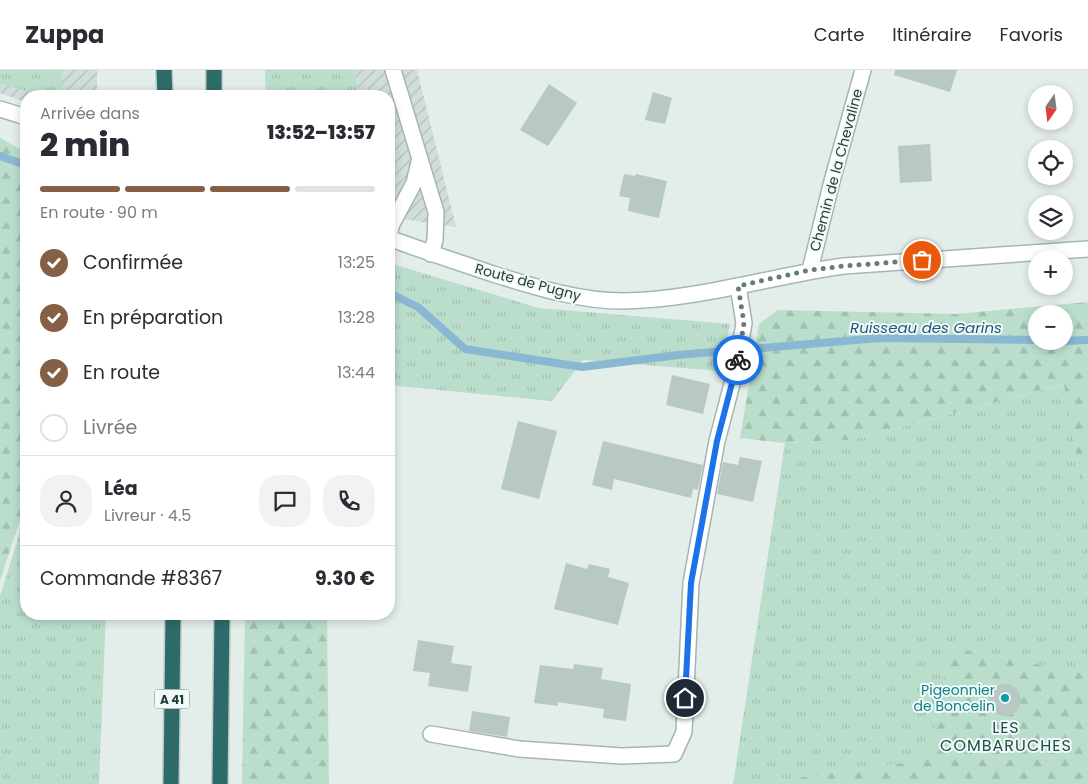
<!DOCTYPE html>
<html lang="fr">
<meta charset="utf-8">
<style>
:root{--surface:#fff;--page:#f2f2f3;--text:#2b2b33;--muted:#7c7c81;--line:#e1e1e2;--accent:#856045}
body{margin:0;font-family:Poppins,sans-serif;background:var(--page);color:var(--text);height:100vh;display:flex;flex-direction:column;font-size:19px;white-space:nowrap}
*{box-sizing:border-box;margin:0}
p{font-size:16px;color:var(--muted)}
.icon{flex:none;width:28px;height:28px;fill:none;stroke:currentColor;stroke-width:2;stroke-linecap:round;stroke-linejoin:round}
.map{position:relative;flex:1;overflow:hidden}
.sheet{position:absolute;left:20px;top:20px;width:375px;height:530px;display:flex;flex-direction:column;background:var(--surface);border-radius:20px;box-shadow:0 2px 8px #0003}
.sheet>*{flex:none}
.needle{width:32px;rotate:194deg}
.fabs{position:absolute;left:1028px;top:15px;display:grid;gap:10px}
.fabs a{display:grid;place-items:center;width:45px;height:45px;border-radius:50%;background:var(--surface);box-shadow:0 2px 8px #0003;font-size:25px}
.pin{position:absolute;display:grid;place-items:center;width:42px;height:42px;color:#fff;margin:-21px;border:2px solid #fff;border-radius:50%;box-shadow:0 1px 5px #0007}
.courier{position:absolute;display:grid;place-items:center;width:50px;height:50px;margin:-25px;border:4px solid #1a73e8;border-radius:50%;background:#fff;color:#222;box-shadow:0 1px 6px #0007}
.head em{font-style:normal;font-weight:800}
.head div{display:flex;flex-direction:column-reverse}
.head{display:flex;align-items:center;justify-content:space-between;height:85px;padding:0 20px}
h1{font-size:32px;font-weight:800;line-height:38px}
.bar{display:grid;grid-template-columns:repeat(4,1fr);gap:8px 5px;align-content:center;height:60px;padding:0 20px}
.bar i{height:6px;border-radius:4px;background:var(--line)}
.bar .selected{background:var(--accent)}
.bar p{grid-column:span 4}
.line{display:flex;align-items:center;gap:12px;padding:0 20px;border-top:1px solid var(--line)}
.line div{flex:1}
.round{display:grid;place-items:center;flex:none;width:52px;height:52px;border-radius:20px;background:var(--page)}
ol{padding:0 20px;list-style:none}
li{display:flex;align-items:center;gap:15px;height:55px}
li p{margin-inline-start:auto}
li .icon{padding:5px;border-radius:50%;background:var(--accent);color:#fff;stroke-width:4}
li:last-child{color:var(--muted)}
li i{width:28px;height:28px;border:2px solid var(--line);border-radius:50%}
header{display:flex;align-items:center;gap:30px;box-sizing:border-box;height:70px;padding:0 25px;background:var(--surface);border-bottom:1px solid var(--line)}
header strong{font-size:24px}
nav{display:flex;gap:28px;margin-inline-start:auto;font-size:18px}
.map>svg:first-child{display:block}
.industrial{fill:url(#industrial-furrows)}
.grass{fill:url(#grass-tufts)}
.forest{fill:url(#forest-firs);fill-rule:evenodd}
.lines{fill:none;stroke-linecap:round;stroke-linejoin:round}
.stream{stroke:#8ab8d3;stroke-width:8}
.building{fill:#b8c8c4}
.street-casing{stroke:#a5b5b3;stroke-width:18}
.secondary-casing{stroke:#a1b9b5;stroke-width:18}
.highway-casing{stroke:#c1c9c9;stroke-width:18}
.street{stroke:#fff;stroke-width:15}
.secondary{stroke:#fff;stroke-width:15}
.highway{stroke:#2d6b6b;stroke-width:15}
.done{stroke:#667c7a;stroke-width:5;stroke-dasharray:0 9}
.route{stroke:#1a73e8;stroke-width:6}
.culture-dot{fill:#0f9aa8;stroke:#f3f9f7;stroke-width:2}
.labels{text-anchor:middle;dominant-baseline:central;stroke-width:4;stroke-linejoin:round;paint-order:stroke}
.shield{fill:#f3f9f7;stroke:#617775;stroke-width:1}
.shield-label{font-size:12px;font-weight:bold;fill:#223f3d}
.street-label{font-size:14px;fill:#223f3d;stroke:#f3f9f7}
.culture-label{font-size:14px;fill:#0d838f;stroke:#f3f9f7;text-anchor:end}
.water-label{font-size:15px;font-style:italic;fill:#1b577c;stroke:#f3f9f7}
.quarter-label{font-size:16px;letter-spacing:1px;fill:#1d514f;stroke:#f3f9f7}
</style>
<header>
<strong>Zuppa</strong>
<nav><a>Carte</a><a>Itinéraire</a><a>Favoris</a></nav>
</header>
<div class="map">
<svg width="1088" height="714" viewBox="0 0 1088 714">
<defs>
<pattern id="industrial-furrows" width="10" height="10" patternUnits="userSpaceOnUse" patternTransform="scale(1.25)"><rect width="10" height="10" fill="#d1ddda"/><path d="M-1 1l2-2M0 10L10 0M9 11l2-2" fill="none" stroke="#b3bfbc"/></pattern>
<pattern id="grass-tufts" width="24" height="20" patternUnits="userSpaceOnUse" patternTransform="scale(1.25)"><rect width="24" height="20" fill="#bbdecc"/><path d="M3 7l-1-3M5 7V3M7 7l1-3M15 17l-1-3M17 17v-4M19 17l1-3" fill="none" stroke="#a0c0b0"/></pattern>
<pattern id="forest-firs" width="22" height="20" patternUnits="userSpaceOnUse" patternTransform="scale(1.25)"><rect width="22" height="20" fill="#bbdecc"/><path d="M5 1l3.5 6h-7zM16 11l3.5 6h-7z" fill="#a0c0b0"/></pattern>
</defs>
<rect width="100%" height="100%" fill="#e3edea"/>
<g class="industrial">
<path d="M0 0H97V26H26V32L0 23Z"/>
<path d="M265 0H417L456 157 389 147V26H266Z"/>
</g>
<g class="grass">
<path d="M0 0H62V26H43L0 13Z"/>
<path d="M265 0H354L360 26H266Z"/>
<path d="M389 193 539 238 730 254 720 301 583 290 552 331 389 315Z"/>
<path d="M1065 314 1088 451V604L949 577 932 689 755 714H733L785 373 851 370Z"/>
<path d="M26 443V544H106L99 714H0V526Z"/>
</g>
<g class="forest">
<path d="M0 68 26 82V431L0 511Z"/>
<path d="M1088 232V451L1064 314 851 370 785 373 740 368 759 254 778 240 956 244ZM1036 244H1064V271H1036Z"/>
<path d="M245 544H327L329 714H242Z"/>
<path d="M949 577 1088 604V714H755L931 689Z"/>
</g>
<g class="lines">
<g class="stream">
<path d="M0 86 26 95"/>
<path d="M389 223 418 237 465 279 582 297 678 285 880 268 1036 270"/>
<path d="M1064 271 1088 270"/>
</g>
</g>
<g class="building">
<path d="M895 0H957L950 22 894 5Z"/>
<path d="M549 14 577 33 548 76 520 60Z"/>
<path d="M653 22 672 28 665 54 645 50Z"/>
<path d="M930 74 932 111 900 113 898 76Z"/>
<path d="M624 104 635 106 636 104 667 111 659 148 628 141 630 128 619 126Z"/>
<path d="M672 305 710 314 703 344 666 335Z"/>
<path d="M518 351 557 361 539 429 501 419Z"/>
<path d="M603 371 703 395 698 420 693 419 691 428 614 409 612 420 592 415Z"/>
<path d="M740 387 762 391 753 432 717 424 723 392 738 395Z"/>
<path d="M566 493 587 499 589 494 610 499 608 507 629 513 618 555 554 539Z"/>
<path d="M418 570 454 576 451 593 472 596 468 622 428 616 430 603 413 601Z"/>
<path d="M574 594 603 598 601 609 631 614 626 651 603 648 604 639 558 632V636L534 633 540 595 573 599Z"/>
<circle cx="1005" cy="630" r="16"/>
<path d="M472 641 510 647 507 667 469 661Z"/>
</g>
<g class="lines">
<g class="street-casing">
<g id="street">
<path d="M393 0 436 142 435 170 431 184"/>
<path d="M389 164 392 154 414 113 419 92"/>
<path d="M810 200 832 111 863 0"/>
<path d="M431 664 519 679 622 686 674 684 684 662 691 513 717 371 737 295 744 253 738 216"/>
</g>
</g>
<g class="secondary-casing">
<g id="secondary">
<path d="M0 39 26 47"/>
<path d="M389 168C423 181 458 192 493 204 536 217 578 231 623 231 698 230 771 206 844 196L1088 179"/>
</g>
</g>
<g class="highway-casing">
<g id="highway">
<path d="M164 0 165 26"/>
<path d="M214 0V26"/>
<path d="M171 714 173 544"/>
<path d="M220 714 222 544"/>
</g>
</g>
<use href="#street" class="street"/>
<use href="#secondary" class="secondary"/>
<use href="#highway" class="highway"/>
</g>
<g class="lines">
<path class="done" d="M738 290 744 253 738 216 810 200 844 196 922 190"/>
<path class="route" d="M685 628 691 513 717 371 738 290"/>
</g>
<circle class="culture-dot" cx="1005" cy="628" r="5"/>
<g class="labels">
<rect class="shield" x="154.5" y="619.5" width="35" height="19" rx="4"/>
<g class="shield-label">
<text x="172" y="629">A 41</text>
</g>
<g class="street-label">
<text transform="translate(836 100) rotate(-75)">Chemin de la Chevaline</text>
<text transform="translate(528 212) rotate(15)">Route de Pugny</text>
</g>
<g class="culture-label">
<text x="995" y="620">Pigeonnier<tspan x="995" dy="16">de Boncelin</tspan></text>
</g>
<g class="water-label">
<text x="926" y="257">Ruisseau des Garins</text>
</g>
<g class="quarter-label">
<text x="1006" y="657">LES<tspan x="1006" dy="18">COMBARUCHES</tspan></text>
</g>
</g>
</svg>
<div class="fabs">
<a><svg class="needle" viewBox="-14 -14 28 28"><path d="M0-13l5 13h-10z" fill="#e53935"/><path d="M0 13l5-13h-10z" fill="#7c7c81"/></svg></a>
<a><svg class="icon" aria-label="locate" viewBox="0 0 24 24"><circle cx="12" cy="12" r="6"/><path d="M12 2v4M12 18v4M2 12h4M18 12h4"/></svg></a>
<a><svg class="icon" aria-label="layers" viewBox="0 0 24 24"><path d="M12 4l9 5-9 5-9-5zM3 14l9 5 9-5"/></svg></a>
<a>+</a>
<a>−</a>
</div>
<div class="pin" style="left:922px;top:190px;background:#ea580c"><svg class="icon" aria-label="bag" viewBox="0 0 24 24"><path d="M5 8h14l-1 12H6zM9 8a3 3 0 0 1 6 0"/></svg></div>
<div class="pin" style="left:685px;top:628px;background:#1f2937"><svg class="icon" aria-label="home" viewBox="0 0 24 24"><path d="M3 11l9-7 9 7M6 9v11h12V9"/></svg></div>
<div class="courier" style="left:738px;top:290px"><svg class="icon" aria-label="bike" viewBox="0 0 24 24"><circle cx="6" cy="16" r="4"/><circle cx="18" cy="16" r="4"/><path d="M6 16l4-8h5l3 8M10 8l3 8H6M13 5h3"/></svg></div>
<section class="sheet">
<div class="head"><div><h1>2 min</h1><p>Arrivée dans</p></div><em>13:52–13:57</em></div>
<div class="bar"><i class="selected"></i><i class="selected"></i><i class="selected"></i><i></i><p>En route · 90 m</p></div>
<ol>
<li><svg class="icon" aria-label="check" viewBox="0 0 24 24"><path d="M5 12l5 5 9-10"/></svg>Confirmée<p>13:25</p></li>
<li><svg class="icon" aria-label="check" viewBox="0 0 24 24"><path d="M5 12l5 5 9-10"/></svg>En préparation<p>13:28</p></li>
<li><svg class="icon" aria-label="check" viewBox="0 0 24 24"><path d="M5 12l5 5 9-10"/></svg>En route<p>13:44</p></li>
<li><i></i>Livrée</li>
</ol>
<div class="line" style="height:90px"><a class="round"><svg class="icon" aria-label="person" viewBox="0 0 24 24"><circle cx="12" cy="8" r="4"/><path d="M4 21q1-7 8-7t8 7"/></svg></a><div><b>Léa</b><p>Livreur · 4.5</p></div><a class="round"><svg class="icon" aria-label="chat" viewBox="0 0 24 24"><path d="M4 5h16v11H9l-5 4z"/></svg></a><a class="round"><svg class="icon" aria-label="phone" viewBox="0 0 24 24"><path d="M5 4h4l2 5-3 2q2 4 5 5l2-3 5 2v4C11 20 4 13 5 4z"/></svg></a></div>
<div class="line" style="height:65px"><div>Commande #8367</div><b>9.30 €</b></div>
</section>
</div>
